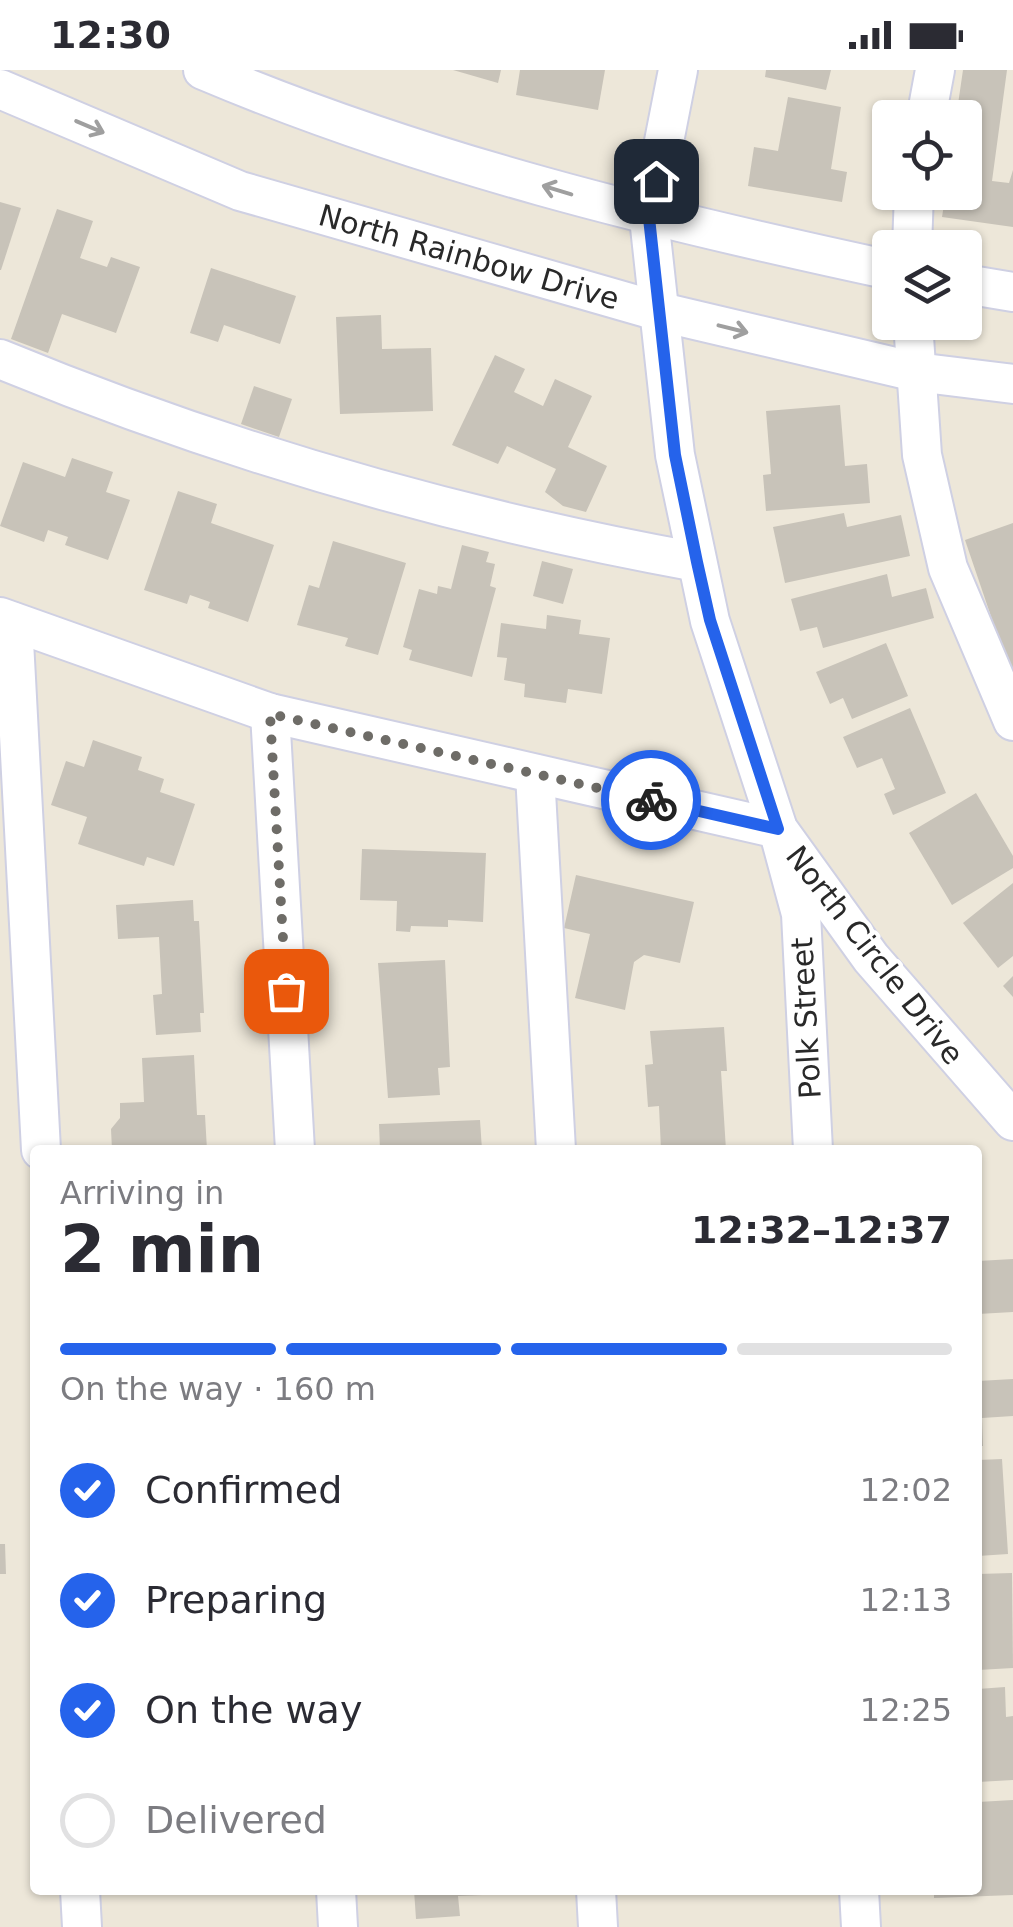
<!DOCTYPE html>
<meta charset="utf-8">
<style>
:root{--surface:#fff;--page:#f2f2f3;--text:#2b2b33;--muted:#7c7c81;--line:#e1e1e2;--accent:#2563eb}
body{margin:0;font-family:"DejaVu Sans",sans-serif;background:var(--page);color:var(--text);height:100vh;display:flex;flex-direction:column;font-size:38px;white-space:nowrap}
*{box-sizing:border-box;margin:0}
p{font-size:32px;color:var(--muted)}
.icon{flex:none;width:55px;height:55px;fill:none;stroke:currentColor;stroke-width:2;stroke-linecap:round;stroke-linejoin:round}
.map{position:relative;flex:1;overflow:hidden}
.sheet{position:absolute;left:30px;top:1075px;width:952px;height:750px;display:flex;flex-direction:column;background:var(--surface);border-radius:10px;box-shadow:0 2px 8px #0004}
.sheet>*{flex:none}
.tools{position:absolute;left:872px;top:30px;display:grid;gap:20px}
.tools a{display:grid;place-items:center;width:110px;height:110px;border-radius:10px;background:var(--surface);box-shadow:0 2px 8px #0004;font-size:50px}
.pin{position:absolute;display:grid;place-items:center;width:85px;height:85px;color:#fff;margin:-42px;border-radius:20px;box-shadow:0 5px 15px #0006}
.courier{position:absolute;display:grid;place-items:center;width:100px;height:100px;margin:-50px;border:8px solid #2563eb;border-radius:50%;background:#fff;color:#222;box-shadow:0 2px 12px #0007}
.headline em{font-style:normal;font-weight:600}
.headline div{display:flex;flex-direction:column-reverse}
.headline{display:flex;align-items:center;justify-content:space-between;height:170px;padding:0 30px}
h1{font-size:65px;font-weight:600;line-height:75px}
.bar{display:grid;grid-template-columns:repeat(4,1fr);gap:15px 10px;align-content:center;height:120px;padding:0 30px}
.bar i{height:12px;border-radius:8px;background:var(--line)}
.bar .selected{background:var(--accent)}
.bar p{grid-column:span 4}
ol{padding:0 30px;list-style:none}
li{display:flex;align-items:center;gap:30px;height:110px}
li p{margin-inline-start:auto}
li .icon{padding:10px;border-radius:50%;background:var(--accent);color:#fff;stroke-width:4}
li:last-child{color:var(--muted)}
li i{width:55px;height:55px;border:5px solid var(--line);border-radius:50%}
.status{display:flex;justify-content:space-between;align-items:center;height:70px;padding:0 50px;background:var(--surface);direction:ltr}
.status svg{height:28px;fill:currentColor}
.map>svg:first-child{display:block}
.building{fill:#c8c3b9}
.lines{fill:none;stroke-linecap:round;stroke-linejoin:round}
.minor-casing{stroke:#cfd0e3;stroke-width:42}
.minor{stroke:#fff;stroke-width:38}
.oneway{stroke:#9f9f9f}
.done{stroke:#6e6c67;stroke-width:10;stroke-dasharray:0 18}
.route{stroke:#2563eb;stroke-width:12}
.labels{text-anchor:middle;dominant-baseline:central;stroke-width:8;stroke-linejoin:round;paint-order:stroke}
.street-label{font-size:30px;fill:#292929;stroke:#fff}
</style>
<div class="status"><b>12:30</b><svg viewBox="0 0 49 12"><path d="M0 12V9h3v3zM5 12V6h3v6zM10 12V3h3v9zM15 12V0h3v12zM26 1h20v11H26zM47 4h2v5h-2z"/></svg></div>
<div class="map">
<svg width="1013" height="1857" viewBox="0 0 1013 1857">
<rect width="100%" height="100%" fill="#ede7d9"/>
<g class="building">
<path d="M453 0H501L498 13Z"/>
<path d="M520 0H605L598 40 516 25Z"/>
<path d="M766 0H831L826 20 765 7Z"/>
<path d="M963 0H1007L992 111 1009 113 1013 100V157L942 147 946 122H965V48H956Z"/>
<path d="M788 27 841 37 831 99 847 102 842 132 748 116 754 77 778 81Z"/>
<path d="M0 132 21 138 1 200H0Z"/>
<path d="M57 139 93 151 80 188 107 197 111 187 140 197 116 263 62 244 48 283 11 269Z"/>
<path d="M211 198 296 226 280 274 224 255 218 272 190 263Z"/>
<path d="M381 245 382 279 431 278 433 341 340 344 336 247Z"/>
<path d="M495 285 525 299 514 322 543 336 555 309 592 326 568 377 607 396 586 442 563 436 545 422 556 399 507 376 498 394 452 375Z"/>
<path d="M254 316 292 329 279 367 241 354Z"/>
<path d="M840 335 845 396 867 394 870 433 766 441 763 405 771 404 766 341Z"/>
<path d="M72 388 113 402 106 422 130 430 108 490 65 475 68 467 48 460 44 472 0 456 23 392 65 407Z"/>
<path d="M178 421 217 434 211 453 274 475 248 552 208 538 210 532 190 525 187 534 144 520Z"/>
<path d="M844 443 847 457 901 445 910 486 785 513 773 457Z"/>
<path d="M1013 453V608H1012L965 470Z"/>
<path d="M333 471 406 493 378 585 345 576 348 568 297 555 309 515 319 518Z"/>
<path d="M462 475 489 482 486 492 495 494 490 516 496 518 472 607 409 590 412 580 403 577 419 519 437 524 438 516 451 519Z"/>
<path d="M542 491 573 499 563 534 533 526Z"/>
<path d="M887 504 892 527 926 518 934 548 823 578 817 557 800 561 791 529Z"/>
<path d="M547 545 581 550 579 564 610 568 602 624 568 619 566 633 524 627 525 614 504 610 507 588 497 587 501 553 546 559Z"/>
<path d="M886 573 908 626 852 649 843 628 830 634 816 602Z"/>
<path d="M910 638 946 723 893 745 884 724 895 719 882 688 857 698 843 667Z"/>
<path d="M93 670 142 687 138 700 164 709 160 722 195 734 174 796 147 787 144 796 78 774 87 747 51 735 66 691 84 697Z"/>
<path d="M976 723 1013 786V798L952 835 909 763Z"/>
<path d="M362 779 486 783 483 852 448 850V857L411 856 410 862 396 861 397 831 360 830Z"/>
<path d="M576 805 694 832 680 893 644 885 634 892 625 940 575 928 590 864 564 858Z"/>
<path d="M1013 813V886L998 898 963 853Z"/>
<path d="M193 830 194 851H199L204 943H200L201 962 156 965 153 925 162 924 159 867 118 869 116 835Z"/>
<path d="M445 890 450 997 438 998 440 1025 388 1028 378 893Z"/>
<path d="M1013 906V927L1003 916Z"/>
<path d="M724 957 727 1001H721L726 1080H661L659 1036 648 1037 645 995 653 994 650 961Z"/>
<path d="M194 985 197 1045H205L207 1080H112L111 1059 120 1048V1033L144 1032 142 988Z"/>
<path d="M480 1050 482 1080H380L379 1054Z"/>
<path d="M1013 1189V1242L978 1244V1191Z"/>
<path d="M1013 1309V1346L982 1348 983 1376H978V1311Z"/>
<path d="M1002 1389 1008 1484 978 1486V1390Z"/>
<path d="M0 1474H5L6 1504H0Z"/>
<path d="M1012 1503 1013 1598 978 1600V1504Z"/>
<path d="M1005 1617 1006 1647 1013 1646V1710L978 1712V1619Z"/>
<path d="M1013 1730V1825L934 1828V1820H978V1732Z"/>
<path d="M414 1820H482V1825L458 1826 460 1846 416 1849Z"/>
</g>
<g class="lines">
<g class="minor-casing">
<g id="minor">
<path d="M203 0C423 93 657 150 890 200"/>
<path d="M678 0 649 148 675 385 710 551 778 759 871 888 1013 1051"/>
<path d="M0 19 240 121 661 242 916 302 1013 314"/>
<path d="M926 48 935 0"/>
<path d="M912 178 914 122"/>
<path d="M965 214 1013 222"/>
<path d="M913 252 922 385 948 498 1013 651"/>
<path d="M0 289C223 381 460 449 697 492"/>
<path d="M0 547 270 643 778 759 801 844 813 1080"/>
<path d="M13 552 41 1080"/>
<path d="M270 643 295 1080"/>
<path d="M535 704 556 1080"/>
<path d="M80 1820 82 1857"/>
<path d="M336 1820 338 1857"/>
<path d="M596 1820 598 1857"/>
<path d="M859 1820 861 1857"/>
</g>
</g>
<use href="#minor" class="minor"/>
</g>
<defs><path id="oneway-shaft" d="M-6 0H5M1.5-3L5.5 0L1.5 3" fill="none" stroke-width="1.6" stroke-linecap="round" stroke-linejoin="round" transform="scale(2.5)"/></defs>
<g class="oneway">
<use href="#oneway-shaft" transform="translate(90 57) rotate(23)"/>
<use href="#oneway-shaft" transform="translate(557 120) rotate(-163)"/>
<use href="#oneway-shaft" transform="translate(733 259) rotate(14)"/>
</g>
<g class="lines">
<path class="done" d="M286 921 270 644 651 730"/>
<path class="route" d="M651 730 778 759 710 550 697 492 675 385 649 148 656 111"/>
</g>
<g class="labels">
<g class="street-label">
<text transform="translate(469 187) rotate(16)">North Rainbow Drive</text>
<text transform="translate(875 885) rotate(52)">North Circle Drive</text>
<text transform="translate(806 948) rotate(-93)">Polk Street</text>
</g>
</g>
</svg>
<div class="tools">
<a><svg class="icon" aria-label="locate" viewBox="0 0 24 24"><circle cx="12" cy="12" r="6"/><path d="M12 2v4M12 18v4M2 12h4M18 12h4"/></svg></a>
<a><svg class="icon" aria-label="layers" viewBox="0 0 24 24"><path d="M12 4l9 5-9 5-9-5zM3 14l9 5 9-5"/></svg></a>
</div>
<div class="pin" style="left:286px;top:921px;background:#ea580c"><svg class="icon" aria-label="bag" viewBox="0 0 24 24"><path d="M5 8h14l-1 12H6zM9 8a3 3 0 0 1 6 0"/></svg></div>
<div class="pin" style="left:656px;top:111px;background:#1f2937"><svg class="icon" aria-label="home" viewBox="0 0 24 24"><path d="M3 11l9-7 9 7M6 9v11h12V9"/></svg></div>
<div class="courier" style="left:651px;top:730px"><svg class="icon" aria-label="bike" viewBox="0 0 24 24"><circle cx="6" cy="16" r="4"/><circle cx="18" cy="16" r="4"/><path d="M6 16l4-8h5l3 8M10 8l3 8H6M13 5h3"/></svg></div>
<section class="sheet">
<div class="headline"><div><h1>2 min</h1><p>Arriving in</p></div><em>12:32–12:37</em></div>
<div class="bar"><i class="selected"></i><i class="selected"></i><i class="selected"></i><i></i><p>On the way · 160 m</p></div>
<ol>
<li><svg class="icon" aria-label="check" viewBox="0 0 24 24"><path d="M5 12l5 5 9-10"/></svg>Confirmed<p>12:02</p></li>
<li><svg class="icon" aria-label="check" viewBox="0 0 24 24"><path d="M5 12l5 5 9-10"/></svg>Preparing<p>12:13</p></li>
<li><svg class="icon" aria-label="check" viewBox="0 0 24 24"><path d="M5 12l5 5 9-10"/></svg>On the way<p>12:25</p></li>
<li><i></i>Delivered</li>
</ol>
</section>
</div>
